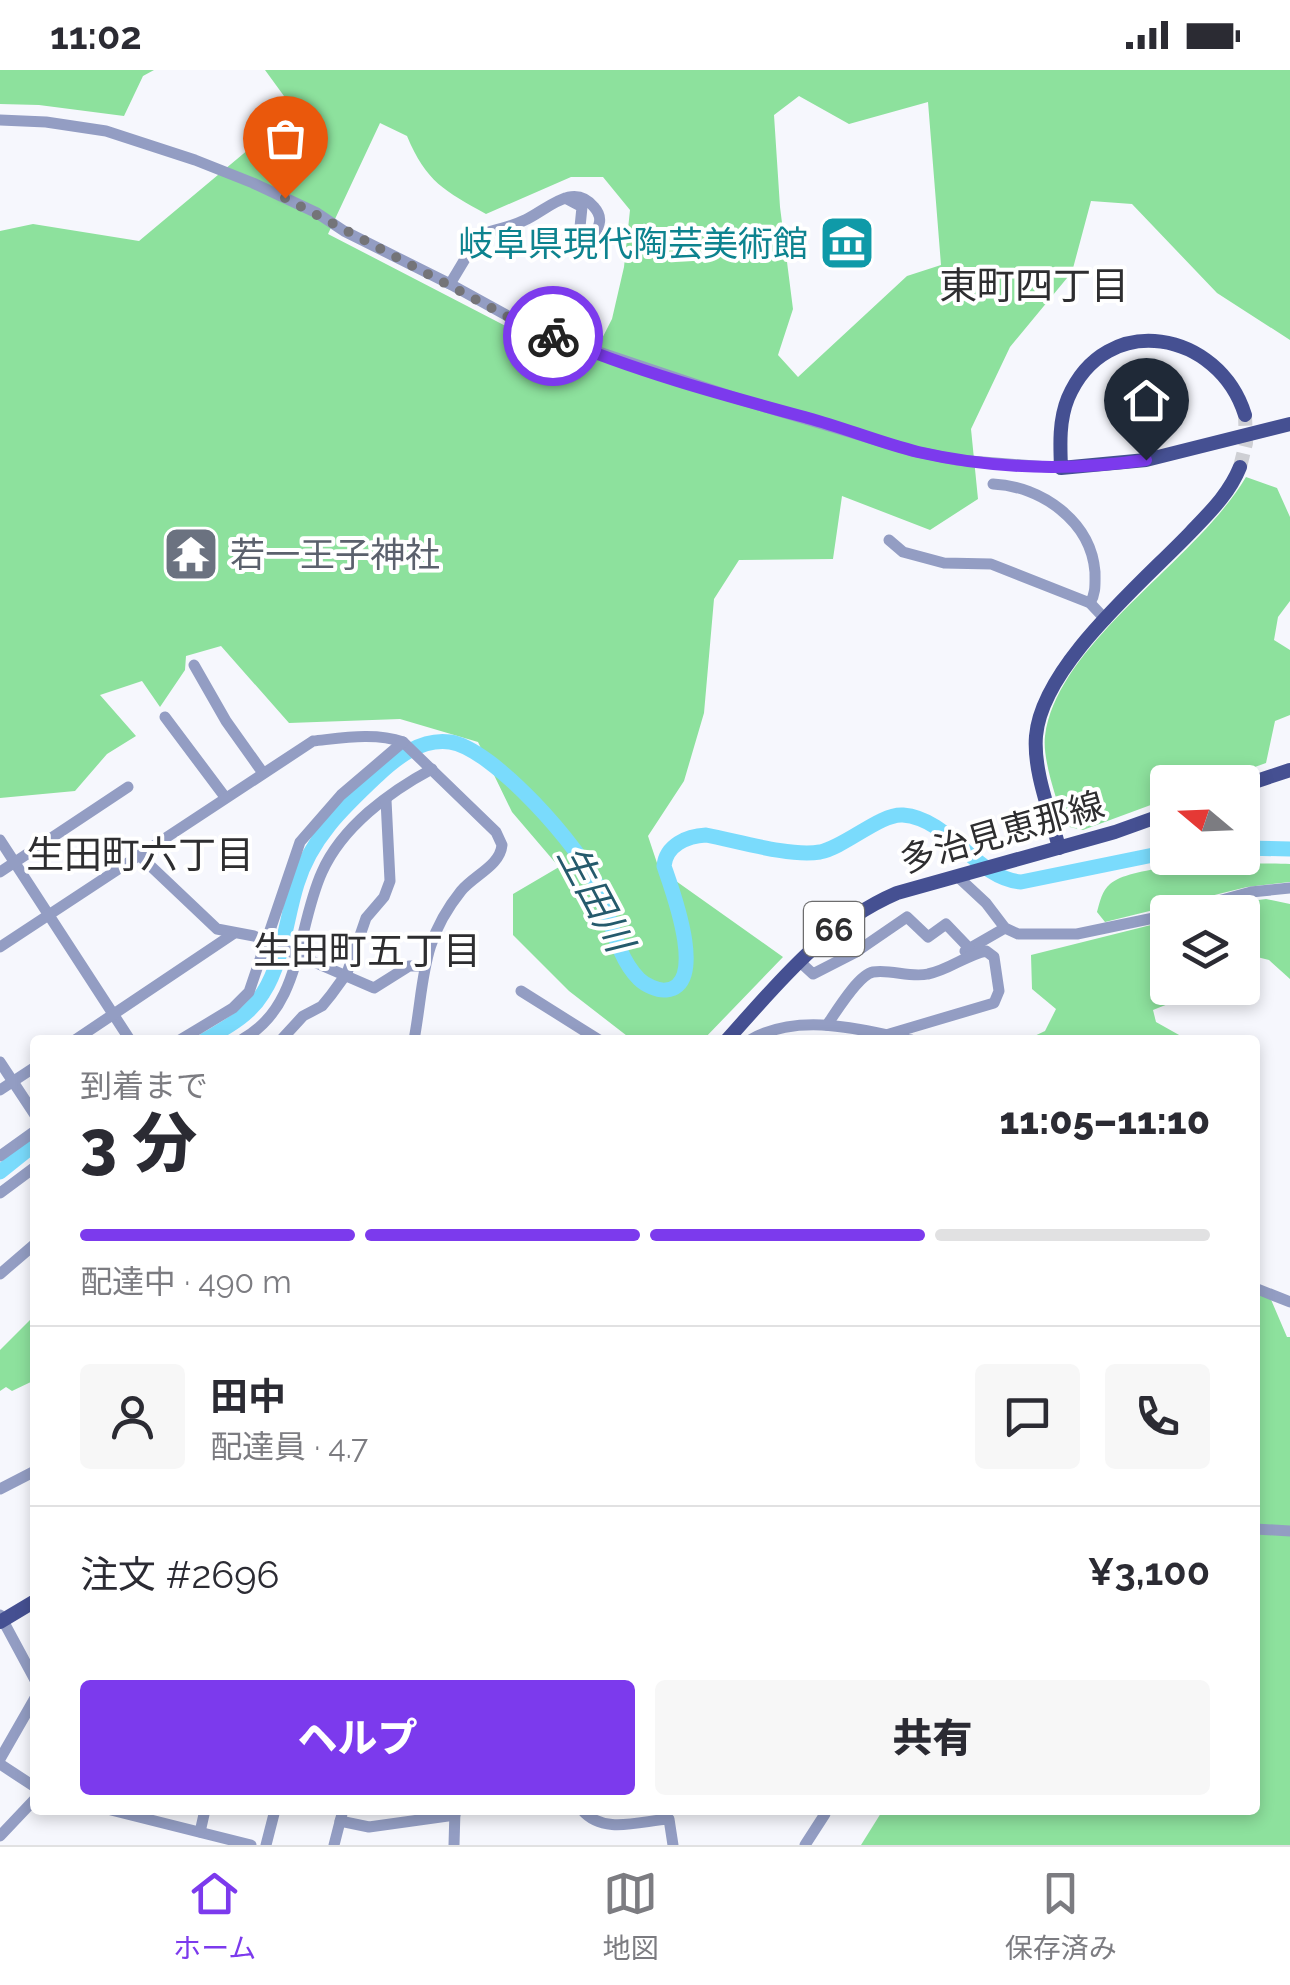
<!DOCTYPE html>
<html lang="ja">
<meta charset="utf-8">
<style>
:root{--surface:#fff;--page:#f7f7f7;--text:#2b2b33;--muted:#7c7c81;--line:#e1e1e2;--accent:#7c3aed}
body{margin:0;font-family:Raleway,"Noto Sans JP",sans-serif;background:var(--page);color:var(--text);height:100vh;display:flex;flex-direction:column;font-size:38px;white-space:nowrap}
*{box-sizing:border-box;margin:0}
p{font-size:32px;color:var(--muted)}
.icon{flex:none;width:55px;height:55px;fill:none;stroke:currentColor;stroke-width:2;stroke-linecap:round;stroke-linejoin:round}
.map{position:relative;flex:1;overflow:hidden}
.panel{position:absolute;left:30px;top:965px;width:1230px;height:780px;display:flex;flex-direction:column;background:var(--surface);border-radius:10px;box-shadow:0 5px 15px #0003}
.panel>*{flex:none}
.needle{width:65px;rotate:289deg}
.tools{position:absolute;left:1150px;top:695px;display:grid;gap:20px}
.tools a{display:grid;place-items:center;width:110px;height:110px;border-radius:10px;background:var(--surface);box-shadow:0 5px 15px #0003;font-size:50px}
.pin{position:absolute;display:grid;place-items:center;width:85px;height:85px;color:#fff;margin:-102px -42px;border-radius:50% 50% 50% 0;rotate:-45deg;box-shadow:0 0 10px #0007}
.pin .icon{rotate:45deg}
.courier{position:absolute;display:grid;place-items:center;width:100px;height:100px;margin:-50px;border:8px solid #7c3aed;border-radius:50%;background:#fff;color:#222;box-shadow:0 2px 12px #0007}
.overview em{font-style:normal;font-weight:800}
.overview div{display:flex;flex-direction:column-reverse}
.overview{display:flex;align-items:center;justify-content:space-between;height:170px;padding:0 50px}
h1{font-size:65px;font-weight:800;line-height:75px}
.bar{display:grid;grid-template-columns:repeat(4,1fr);gap:15px 10px;align-content:center;height:120px;padding:0 50px}
.bar i{height:12px;border-radius:8px;background:var(--line)}
.bar .active{background:var(--accent)}
.bar p{grid-column:span 4}
.line{display:flex;align-items:center;gap:25px;padding:0 50px;border-top:2px solid var(--line)}
.line div{flex:1}
.round{display:grid;place-items:center;flex:none;width:105px;height:105px;border-radius:10px;background:var(--page)}
.action{display:flex;gap:20px;margin-top:auto;padding:20px 50px}
.action a{flex:1;height:115px;border-radius:10px;background:var(--accent);color:#fff;font-size:40px;font-weight:800;line-height:115px;text-align:center}
.action a+a{background:var(--page);color:var(--text)}
.status{display:flex;justify-content:space-between;align-items:center;height:70px;padding:0 50px;background:var(--surface);direction:ltr}
.status svg{height:28px;fill:currentColor}
.menu{display:flex;justify-content:space-around;align-items:center;height:140px;border-top:2px solid var(--line);background:var(--surface);font-size:28px;color:var(--muted)}
.menu a{display:grid;justify-items:center;gap:5px}
.menu .active{color:var(--accent)}
.map>svg:first-child{display:block}
.green{fill:#8de19d;fill-rule:evenodd}
.lines{fill:none;stroke-linecap:round;stroke-linejoin:round}
.river{stroke:#7adbfc;stroke-width:15}
.major-tunnel{stroke:#cecfd4;stroke-width:14;stroke-dasharray:14 7;stroke-linecap:butt}
.minor{stroke:#939dc3;stroke-width:11}
.major{stroke:#455092;stroke-width:14}
.done{stroke:#747478;stroke-width:10;stroke-dasharray:0 18}
.route{stroke:#7c3aed;stroke-width:12}
.labels{text-anchor:middle;dominant-baseline:central;stroke-width:8;stroke-linejoin:round;paint-order:stroke}
.shield{fill:#fff;stroke:#6d6d6e;stroke-width:2.5}
.shield-label{font-size:32px;font-weight:bold;fill:#2e2e30}
.culture-label{font-size:35px;fill:#0d838f;stroke:#fff;text-anchor:end}
.worship-label{font-size:35px;fill:#5b616d;stroke:#fff;text-anchor:start}
.street-label{font-size:35px;fill:#2e2e30;stroke:#fff}
.neighbourhood-label{font-size:38px;fill:#2e2e30;stroke:#fff}
.water-label{font-size:38px;font-style:italic;fill:#255a6c;stroke:#fff}
</style>
<div class="status"><b>11:02</b><svg viewBox="0 0 49 12"><path d="M0 12V9h3v3zM5 12V6h3v6zM10 12V3h3v9zM15 12V0h3v12zM26 1h20v11H26zM47 4h2v5h-2z"/></svg></div>
<div class="map">
<svg width="1290" height="1775" viewBox="0 0 1290 1775">
<rect width="100%" height="100%" fill="#f6f7fd"/>
<g class="green">
<path d="M0 0H154L143 6 124 46 39 35 0 34Z"/>
<path d="M265 0H1290V270L1217 223 1132 134 1091 131 1072 202 1010 277 971 359 978 429 930 460 842 426 833 489 739 490 714 529 704 643 684 711 648 766 659 799 783 887 703 970 631 969 569 921 513 865V824L559 797 512 742 478 672 400 649 289 653 221 576 186 586 185 600 160 637 142 611 100 625 136 666 107 684 75 721 0 728V161L33 154 139 171 249 79 300 48ZM799 26 849 54 928 32 941 195 907 206 798 307 778 285 793 239 780 137 774 45ZM380 53 407 66C426 112 445 121 486 144L571 107H603L630 140 624 197 612 249 589 294 531 269 328 164Z"/>
<path d="M1246 407 1277 418 1290 447V531L1278 547 1274 570 1290 580V645L1275 651 1266 693 1213 712H1168L1167 729 1083 760 1065 756C1058 733 1042 690 1045 666 1058 571 1196 492 1246 407Z"/>
<path d="M1290 794V812L1247 817 1105 852 1097 842C1100 831 1102 821 1110 814 1137 791 1253 793 1290 794Z"/>
<path d="M1266 829 1290 834V909L1269 890 1253 886 1243 892 1242 842H1197L1228 834Z"/>
<path d="M1167 851 1168 918H1212L1194 933 1173 932 1153 940 1156 952 1188 970H1026L1045 961 1056 939 1032 919 1031 885Z"/>
<path d="M1255 1220 1269 1225 1287 1267H1290V1775H861L881 1743 879 1740H1255Z"/>
<path d="M35 1245V1310L12 1321 6 1317 0 1321V1280Z"/>
</g>
<g class="lines">
<g class="river">
<path d="M1242 778 1290 779"/>
<path d="M205 970C227 957 249 946 263 923 283 892 286 849 297 814 311 768 343 738 377 706 396 688 421 668 450 672 493 678 582 779 599 819 611 848 616 886 639 909 645 915 658 921 666 920 709 916 671 817 664 796 666 775 687 766 706 765 738 771 789 787 820 782 845 777 881 743 903 745 951 749 975 808 1021 812L1168 782"/>
<path d="M0 1102 35 1074"/>
</g>
<path class="major-tunnel" d="M1240 397 1246 373 1245 345"/>
<g class="minor">
<path d="M0 50 46 52 106 61 195 90 253 113 317 143 344 161 450 214 517 251 563 270 742 330 913 381 957 390 1061 398"/>
<path d="M450 214 480 164C495 160 511 157 525 150 547 140 573 111 594 137 603 147 600 155 594 165H585L580 157 582 137 565 128"/>
<path d="M993 414C1041 416 1091 451 1095 502 1095 514 1096 523 1090 533"/>
<path d="M889 470 903 482 944 493 991 494 1090 533 1106 550"/>
<path d="M194 595 226 651 263 703"/>
<path d="M165 647 225 727"/>
<path d="M0 770 130 970"/>
<path d="M140 786 217 859 254 866 374 918 409 896H423"/>
<path d="M0 802 128 717"/>
<path d="M957 806 986 833 1005 858 1018 864H1077L1168 845"/>
<path d="M1178 842 1251 822 1290 818"/>
<path d="M0 877 313 671C342 668 375 662 403 672L496 762 502 775C500 796 474 805 461 821 420 872 425 910 414 970"/>
<path d="M965 881 1005 858"/>
<path d="M799 891 813 904 856 882 907 847 928 867 946 854 969 878"/>
<path d="M521 921 599 970"/>
<path d="M827 955C836 942 858 905 873 902 891 899 910 908 928 904 949 900 966 885 986 881L994 887 999 921 994 933 886 965"/>
<path d="M75 970 233 864"/>
<path d="M180 970 233 938 249 922 300 772 341 725 403 672"/>
<path d="M241 970C303 937 296 859 322 802 342 757 389 722 432 699"/>
<path d="M281 970 303 946 322 936 331 925 347 903 366 848 384 827 390 811 386 730"/>
<path d="M750 970C798 942 859 959 911 970"/>
<path d="M0 992 35 1045"/>
<path d="M0 1020 35 997"/>
<path d="M0 1086 35 1061"/>
<path d="M0 1123 35 1097"/>
<path d="M0 1204 35 1174"/>
<path d="M1255 1218 1290 1232"/>
<path d="M0 1419 35 1401"/>
<path d="M1255 1459 1290 1461"/>
<path d="M0 1545 35 1610"/>
<path d="M0 1689 35 1628"/>
<path d="M0 1694 35 1717"/>
<path d="M111 1740 251 1775"/>
<path d="M582 1740C603 1765 640 1751 669 1749L673 1775"/>
<path d="M340 1751 369 1757 455 1745"/>
<path d="M200 1762 205 1740"/>
<path d="M0 1766 35 1729"/>
<path d="M266 1775 275 1740"/>
<path d="M334 1775 343 1740"/>
<path d="M454 1775 455 1740"/>
<path d="M805 1775 825 1744"/>
</g>
<g class="major">
<path d="M1245 345C1219 261 1106 239 1068 328 1059 350 1060 374 1061 398L1146 390 1290 354"/>
<path d="M1242 716 1290 700"/>
<path d="M1059 778C1051 744 1033 702 1036 666 1042 596 1142 513 1190 463 1210 442 1229 424 1240 397"/>
<path d="M727 970C778 913 825 854 897 823L1115 762 1168 743"/>
<path d="M0 1552 35 1531"/>
</g>
</g>
<g class="lines">
<path class="done" d="M285 128 516 251 553 266"/>
<path class="route" d="M553 266C634 301 723 325 808 348 845 358 881 373 918 382 993 399 1070 401 1146 390"/>
</g>
<defs>
<g id="museum-square" transform="scale(2.875)"><rect x="-9" y="-9" width="18" height="18" rx="4" fill="#0f9aa8" stroke="#fff"/><path d="M0-6L6-3V-2H-6V-3ZM-5-1h2V3h-2ZM-1-1h2V3h-2ZM3-1h2V3H3ZM-6 4H6V6H-6Z" fill="#fff"/></g>
<g id="temple-square" transform="scale(2.875)"><rect x="-9" y="-9" width="18" height="18" rx="4" fill="#6b7280" stroke="#fff"/><path d="M0-6L5-2H3V0L6.5 2.5H4V6H1.5V3h-3V6H-4V2.5H-6.5L-3 0V-2H-5Z" fill="#fff"/></g>
</defs>
<g fill-rule="evenodd">
<use href="#museum-square" x="847" y="173"/>
<use href="#temple-square" x="191" y="484"/>
</g>
<g class="labels">
<rect class="shield" x="804" y="832" width="60" height="54" rx="8"/>
<g class="shield-label">
<text x="834" y="859">66</text>
</g>
<g class="culture-label">
<text x="808" y="173">岐阜県現代陶芸美術館</text>
</g>
<g class="worship-label">
<text x="230" y="484">若一王子神社</text>
</g>
<g class="street-label">
<text transform="translate(1002 762) rotate(-16)">多治見恵那線</text>
</g>
<g class="neighbourhood-label">
<text x="1034" y="215">東町四丁目</text>
<text x="140" y="784">生田町六丁目</text>
<text x="367" y="880">生田町五丁目</text>
</g>
<g class="water-label">
<text transform="translate(596 828) rotate(62)">生田川</text>
</g>
</g>
</svg>
<div class="tools">
<a><svg class="needle" viewBox="-14 -14 28 28"><path d="M0-13l5 13h-10z" fill="#e53935"/><path d="M0 13l5-13h-10z" fill="#7c7c81"/></svg></a>
<a><svg class="icon" aria-label="layers" viewBox="0 0 24 24"><path d="M12 4l9 5-9 5-9-5zM3 14l9 5 9-5"/></svg></a>
</div>
<div class="pin" style="left:285px;top:128px;background:#ea580c"><svg class="icon" aria-label="bag" viewBox="0 0 24 24"><path d="M5 8h14l-1 12H6zM9 8a3 3 0 0 1 6 0"/></svg></div>
<div class="pin" style="left:1146px;top:390px;background:#1f2937"><svg class="icon" aria-label="home" viewBox="0 0 24 24"><path d="M3 11l9-7 9 7M6 9v11h12V9"/></svg></div>
<div class="courier" style="left:553px;top:266px"><svg class="icon" aria-label="bike" viewBox="0 0 24 24"><circle cx="6" cy="16" r="4"/><circle cx="18" cy="16" r="4"/><path d="M6 16l4-8h5l3 8M10 8l3 8H6M13 5h3"/></svg></div>
<section class="panel">
<div class="overview"><div><h1>3 分</h1><p>到着まで</p></div><em>11:05–11:10</em></div>
<div class="bar"><i class="active"></i><i class="active"></i><i class="active"></i><i></i><p>配達中 · 490 m</p></div>
<div class="line" style="height:180px"><a class="round"><svg class="icon" aria-label="person" viewBox="0 0 24 24"><circle cx="12" cy="8" r="4"/><path d="M4 21q1-7 8-7t8 7"/></svg></a><div><b>田中</b><p>配達員 · 4.7</p></div><a class="round"><svg class="icon" aria-label="chat" viewBox="0 0 24 24"><path d="M4 5h16v11H9l-5 4z"/></svg></a><a class="round"><svg class="icon" aria-label="phone" viewBox="0 0 24 24"><path d="M5 4h4l2 5-3 2q2 4 5 5l2-3 5 2v4C11 20 4 13 5 4z"/></svg></a></div>
<div class="line" style="height:130px"><div>注文 #2696</div><b>¥3,100</b></div>
<div class="action"><a>ヘルプ</a><a>共有</a></div>
</section>
</div>
<nav class="menu">
<a class="active"><svg class="icon" aria-label="home" viewBox="0 0 24 24"><path d="M3 11l9-7 9 7M6 9v11h12V9"/></svg>ホーム</a>
<a><svg class="icon" aria-label="map" viewBox="0 0 24 24"><path d="M3 6l6-2 6 2 6-2v14l-6 2-6-2-6 2zM9 4v14M15 6v14"/></svg>地図</a>
<a><svg class="icon" aria-label="saved" viewBox="0 0 24 24"><path d="M7 4h10v16l-5-4-5 4z"/></svg>保存済み</a>
</nav>
